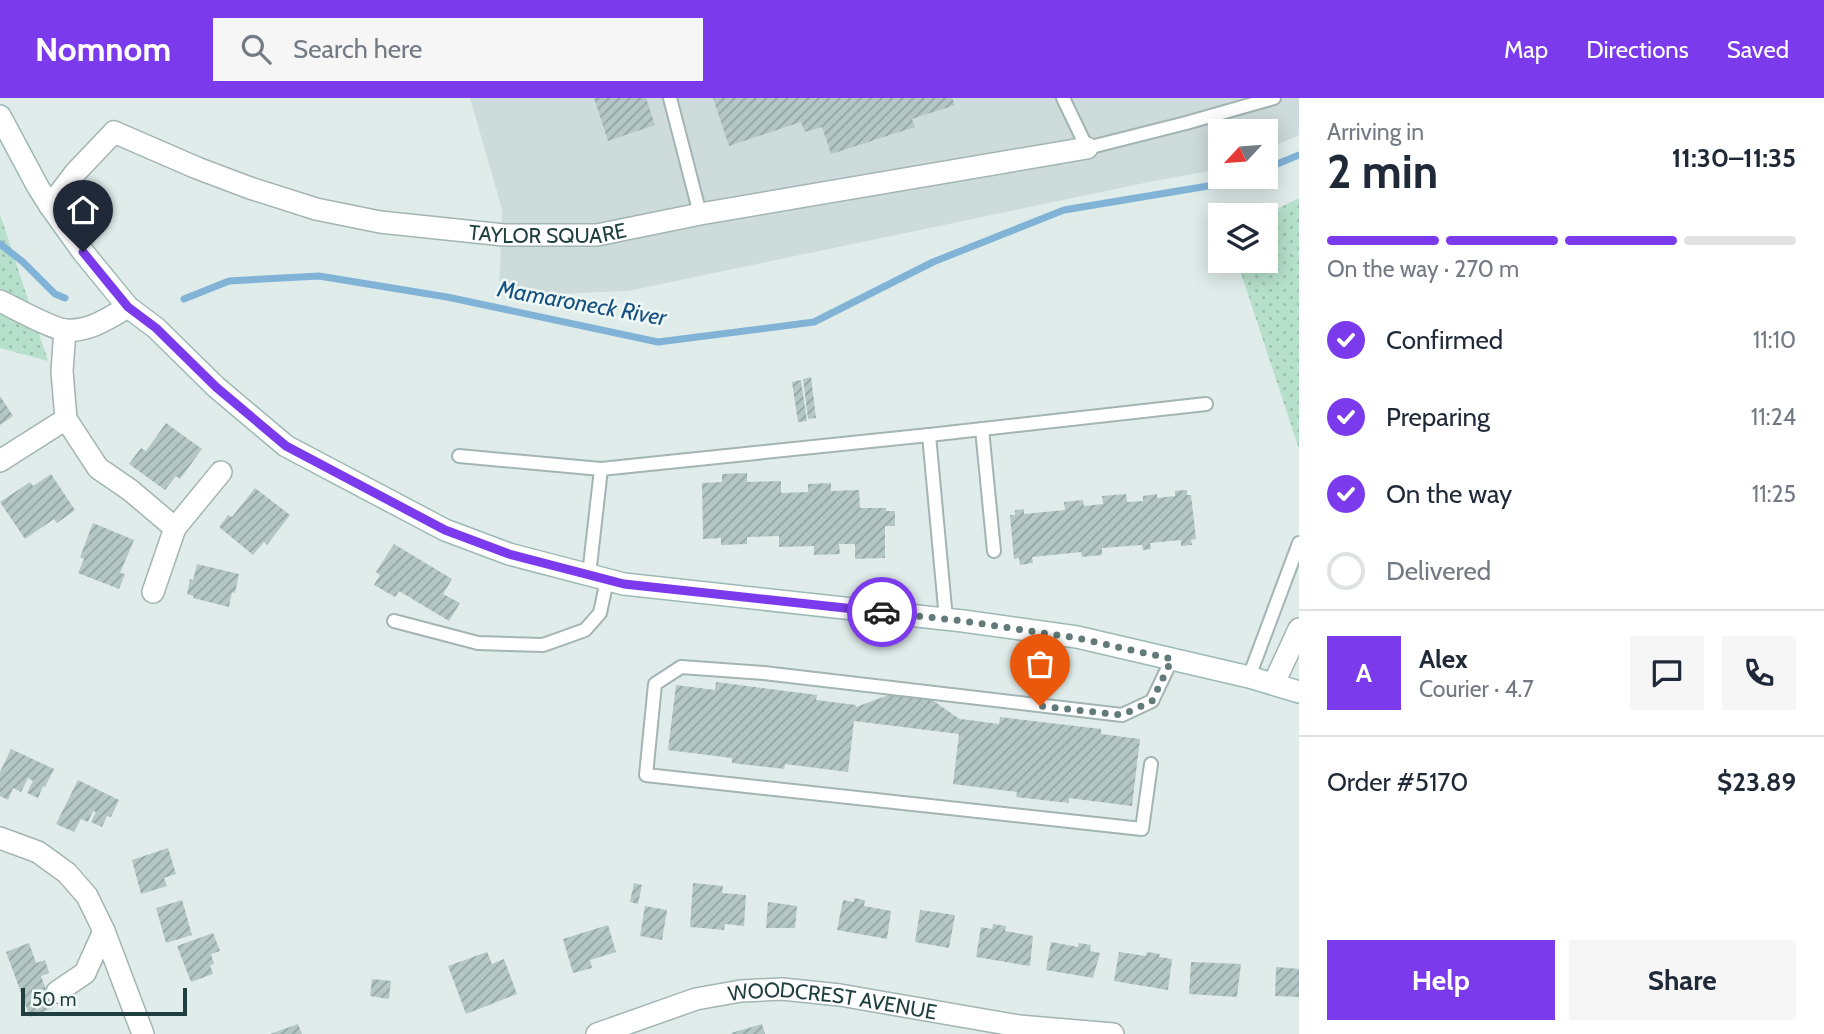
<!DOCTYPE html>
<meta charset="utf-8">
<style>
:root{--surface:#fff;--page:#f6f6f7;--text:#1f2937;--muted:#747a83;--line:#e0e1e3;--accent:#7c3aed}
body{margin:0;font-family:Cabin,sans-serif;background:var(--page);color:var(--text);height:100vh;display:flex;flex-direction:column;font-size:26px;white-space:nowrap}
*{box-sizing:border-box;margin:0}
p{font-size:23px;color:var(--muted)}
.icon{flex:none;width:38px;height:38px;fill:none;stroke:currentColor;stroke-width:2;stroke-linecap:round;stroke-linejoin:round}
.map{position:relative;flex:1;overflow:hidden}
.side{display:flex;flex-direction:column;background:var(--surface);width:525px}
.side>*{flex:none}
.needle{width:46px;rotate:244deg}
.buttons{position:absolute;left:1208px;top:21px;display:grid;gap:14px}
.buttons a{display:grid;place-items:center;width:70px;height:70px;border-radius:0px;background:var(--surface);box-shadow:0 4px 18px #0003;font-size:35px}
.scale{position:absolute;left:21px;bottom:18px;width:166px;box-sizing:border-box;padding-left:7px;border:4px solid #1f3e3e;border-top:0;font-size:19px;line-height:24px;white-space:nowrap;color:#1f3e3e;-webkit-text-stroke:5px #f0f8f6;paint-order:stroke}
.pin{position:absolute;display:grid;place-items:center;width:60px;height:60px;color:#fff;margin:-72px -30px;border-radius:50% 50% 50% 0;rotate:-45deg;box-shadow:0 0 7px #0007}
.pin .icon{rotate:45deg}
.courier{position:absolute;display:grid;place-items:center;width:70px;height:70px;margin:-35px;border:5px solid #7c3aed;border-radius:50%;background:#fff;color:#222;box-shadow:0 2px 9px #0007}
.head em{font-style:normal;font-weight:700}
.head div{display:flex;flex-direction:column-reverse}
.head{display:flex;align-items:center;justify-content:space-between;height:119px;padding:0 28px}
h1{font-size:46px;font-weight:700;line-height:52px}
.bar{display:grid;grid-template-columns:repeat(4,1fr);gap:10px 7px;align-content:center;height:84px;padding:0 28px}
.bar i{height:9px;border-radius:5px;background:var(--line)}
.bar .active{background:var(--accent)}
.bar p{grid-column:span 4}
.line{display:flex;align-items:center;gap:18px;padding:0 28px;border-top:2px solid var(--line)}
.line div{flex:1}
.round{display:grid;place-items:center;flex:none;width:74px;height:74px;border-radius:0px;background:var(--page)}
ol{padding:0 28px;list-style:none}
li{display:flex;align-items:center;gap:21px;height:77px}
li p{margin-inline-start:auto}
li .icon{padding:7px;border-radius:50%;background:var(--accent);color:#fff;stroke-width:4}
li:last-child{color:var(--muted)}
li i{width:38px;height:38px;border:4px solid var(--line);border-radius:50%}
.cta{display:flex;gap:14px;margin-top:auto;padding:14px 28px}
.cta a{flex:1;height:80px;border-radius:0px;background:var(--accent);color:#fff;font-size:28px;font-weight:700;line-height:80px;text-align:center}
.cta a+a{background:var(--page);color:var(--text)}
header{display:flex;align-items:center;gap:42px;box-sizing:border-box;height:98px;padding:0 35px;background:var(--accent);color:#fff}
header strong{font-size:33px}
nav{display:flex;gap:38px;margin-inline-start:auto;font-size:24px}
.search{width:490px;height:63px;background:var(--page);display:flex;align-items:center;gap:18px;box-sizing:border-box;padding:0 24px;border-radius:0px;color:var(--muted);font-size:26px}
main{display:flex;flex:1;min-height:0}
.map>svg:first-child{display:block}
.built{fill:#cddcda}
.park{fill:url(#park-dots)}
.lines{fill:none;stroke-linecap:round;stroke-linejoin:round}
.stream{stroke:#81b3d7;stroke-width:7}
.building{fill:url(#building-hatch)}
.service-casing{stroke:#a2b4b3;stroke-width:16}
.minor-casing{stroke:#a2b4b3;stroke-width:24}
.secondary-casing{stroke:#9db9b6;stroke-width:24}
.service{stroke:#fff;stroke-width:12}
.minor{stroke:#fff;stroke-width:21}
.secondary{stroke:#fff;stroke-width:21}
.done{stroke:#627b7a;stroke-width:7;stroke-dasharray:0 12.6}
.route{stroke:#7c3aed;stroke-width:9}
.labels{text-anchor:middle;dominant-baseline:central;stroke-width:5;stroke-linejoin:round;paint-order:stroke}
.street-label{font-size:21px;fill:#1f3e3e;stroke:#f0f8f6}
.water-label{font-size:23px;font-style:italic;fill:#13507f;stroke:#f0f8f6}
</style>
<header>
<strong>Nomnom</strong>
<div class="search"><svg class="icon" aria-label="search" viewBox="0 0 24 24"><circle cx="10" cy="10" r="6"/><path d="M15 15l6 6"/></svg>Search here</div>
<nav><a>Map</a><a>Directions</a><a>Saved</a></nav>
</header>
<main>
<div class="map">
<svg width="1299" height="936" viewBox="0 0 1299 936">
<defs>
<pattern id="park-dots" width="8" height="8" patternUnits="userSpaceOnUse" patternTransform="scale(1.75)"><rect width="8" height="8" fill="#b6e0cc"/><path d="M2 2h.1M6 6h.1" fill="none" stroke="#9cc1b0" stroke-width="1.8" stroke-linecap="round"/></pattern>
<pattern id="building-hatch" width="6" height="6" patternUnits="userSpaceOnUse" patternTransform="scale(1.75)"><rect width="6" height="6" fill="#b4c7c4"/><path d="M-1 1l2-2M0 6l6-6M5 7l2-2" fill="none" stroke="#92a3a1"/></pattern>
</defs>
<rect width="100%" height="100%" fill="#dfecea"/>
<path class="built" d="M470 0H1299V37L1265 52V33H1220V71L1154 83 628 193 499 198 502 111Z"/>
<g class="park">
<path d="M1299 100V351L1237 163H1265V117Z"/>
<path d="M0 118 1 119 48 263 0 250Z"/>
</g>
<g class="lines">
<g class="stream">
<path d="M1265 71 1299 57"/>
<path d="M0 146 23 164 55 196 65 200"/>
<path d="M184 201 229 183 319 178 447 199 658 244 814 224 933 164 1064 112 1232 84 1245 79"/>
</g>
</g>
<g class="building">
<path d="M594 0H646L655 27 608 43Z"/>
<path d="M713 0H952L955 7 912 21 915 29 831 56 822 29 805 34 801 24 729 48Z"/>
<path d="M811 279 816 320 808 321 803 281Z"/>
<path d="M801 282 807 323 798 324 792 284Z"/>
<path d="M0 298 13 318 0 327Z"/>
<path d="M166 325 202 351 180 381 176 378 165 392 129 366 141 350 146 353Z"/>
<path d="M747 375V384L781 383V395L808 394V386L831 385V393L859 392 860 410H886V413H895V428H885V460L855 461V446H839L840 456 814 457V448L779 449V438L747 439V446L721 447V440L703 441 702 385 722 384V376Z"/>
<path d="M51 376 75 412 57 425 54 421 25 441 0 404 30 384 33 388Z"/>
<path d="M255 390 290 417 267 447 264 444 253 457 219 429 228 417 232 419Z"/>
<path d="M1187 392V397H1191L1196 441 1191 442 1192 447 1181 448V442L1150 445 1151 451 1143 452 1142 447 1102 450V457L1082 459 1081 454 1032 459 1033 465 1020 467 1019 460 1014 461 1010 417H1015V412L1024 411V416L1065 412 1064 404 1083 402 1084 408 1103 406 1102 398 1126 396 1127 404 1143 403V398L1157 396V400L1175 398V393Z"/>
<path d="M93 425 134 442 120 475 125 476 119 491 78 475 84 461 80 459Z"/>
<path d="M394 446 452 481 443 496 460 505 449 523 399 493 395 499 374 487 380 477 376 474Z"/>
<path d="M197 466 239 476 235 495 232 494 229 509 193 500 194 498 187 496 190 481 193 482Z"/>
<path d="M716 584 817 597 816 602 856 607V609L897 594 925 597 961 622V621L999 626 1000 619 1101 631V636L1140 641 1132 708 1069 700V705L1016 699 1017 694 953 686 959 636 854 623 848 674 785 666 784 671 732 665V660L668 652 676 587 715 592Z"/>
<path d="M11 651 54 671 45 689 43 688 38 700 27 695 33 683 28 680 21 694 13 690 8 702 0 698V674Z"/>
<path d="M78 682 119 702 111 719 107 718 102 729 91 724 96 714 93 713 88 724 81 721 74 734 56 726Z"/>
<path d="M168 750 176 776 164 780 167 788 141 796 132 762Z"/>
<path d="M634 785 642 787 638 806 630 804Z"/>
<path d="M693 785 723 788 722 795 746 797 744 828 725 826 724 832 690 829Z"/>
<path d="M854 800 865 802 864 808 891 813 887 841 837 832 843 802 854 804Z"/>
<path d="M182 802 192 837 166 845 156 810Z"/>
<path d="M768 804 797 808 795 830H766Z"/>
<path d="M645 808 667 812 662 842 640 838Z"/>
<path d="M920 812 955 817 949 850 915 844Z"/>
<path d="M993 826 1006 828 1005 833 1033 838 1030 868 976 859 981 829 992 831Z"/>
<path d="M608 827 616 854 590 862 592 870 573 875 563 841Z"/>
<path d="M213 835 220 853 211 856 214 866 210 867 213 876 191 884 177 848Z"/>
<path d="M1051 844 1078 849 1079 845 1091 847 1090 853 1100 855 1093 880 1046 872Z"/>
<path d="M29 845 36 865 45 862 49 875 41 878 53 910 30 919 6 854Z"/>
<path d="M487 854 492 866 504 861 517 896 466 916 448 868Z"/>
<path d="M1119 854 1146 858 1147 854 1160 856 1159 859 1172 861 1168 892 1114 883Z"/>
<path d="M1191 864 1241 866 1237 899 1189 896Z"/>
<path d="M1276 869 1299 871V899L1275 898Z"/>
<path d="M372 881 391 883 389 901 370 898Z"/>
<path d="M298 926 302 936H270Z"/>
<path d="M762 926 765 936H732L731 935Z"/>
</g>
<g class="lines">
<g class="service-casing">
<g id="service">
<path d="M670 0 700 116"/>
<path d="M1063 0 1087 50 1186 25 1274 0"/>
<path d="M982 331 994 453"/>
<path d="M459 358 601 371 929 337"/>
<path d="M589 477 601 371"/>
<path d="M946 521 929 337 1206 306"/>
<path d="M394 523 478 545 543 547 585 532 600 515 607 482"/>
<path d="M1249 579 1299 445"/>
<path d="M1151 666 1142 731 646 677 655 586 681 569 764 575 1122 617 1152 603 1172 561"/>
</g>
</g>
<g class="minor-casing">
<g id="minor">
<path id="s1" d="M50 108 75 75 114 34 197 70 250 90 316 111 380 124 504 137H597L700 116 1087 50"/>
<path d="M0 203C15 210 52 231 66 232 89 234 109 220 128 209"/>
<path d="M65 232 62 273 66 321 98 370 130 392 175 430"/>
<path d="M0 363 66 321"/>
<path d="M153 494 175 430 221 374"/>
<path d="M1274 585 1299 531"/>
<path d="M0 740 38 754 67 775 87 798 104 833 143 936"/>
<path d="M57 894 85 875 104 833"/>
<path id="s2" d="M597 936 696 901 741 893 782 891 840 897 1019 928 1113 936"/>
</g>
</g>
<g class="secondary-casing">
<path id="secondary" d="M0 18 38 89 50 108 83 154 128 209 156 230 216 289 286 348 445 432 509 456 624 486 963 523 1077 539 1249 579 1299 594"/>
</g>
<use href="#service" class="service"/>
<use href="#minor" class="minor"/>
<use href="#secondary" class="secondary"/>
</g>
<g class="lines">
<path class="done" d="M882 514 963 523 1077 540 1172 561 1152 603 1122 617 1040 608"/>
<path class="route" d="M83 154 128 209 156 230 216 289 286 348 445 432 509 456 624 486 882 514"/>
</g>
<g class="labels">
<g class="street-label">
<text stroke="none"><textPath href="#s1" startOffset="548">TAYLOR SQUARE</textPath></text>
<text stroke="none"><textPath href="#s2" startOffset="243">WOODCREST AVENUE</textPath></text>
</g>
<g class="water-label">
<text transform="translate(582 205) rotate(10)">Mamaroneck River</text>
</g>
</g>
</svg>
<div class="buttons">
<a><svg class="needle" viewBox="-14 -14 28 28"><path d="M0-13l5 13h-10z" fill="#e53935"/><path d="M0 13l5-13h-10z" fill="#747a83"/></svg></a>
<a><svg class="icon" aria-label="layers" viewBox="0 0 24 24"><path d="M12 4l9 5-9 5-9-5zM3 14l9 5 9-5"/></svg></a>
</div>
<div class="scale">50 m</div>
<div class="pin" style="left:1040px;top:608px;background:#ea580c"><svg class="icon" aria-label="bag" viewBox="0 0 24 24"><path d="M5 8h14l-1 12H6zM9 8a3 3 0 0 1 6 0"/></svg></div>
<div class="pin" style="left:83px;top:154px;background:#1f2937"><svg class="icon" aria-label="home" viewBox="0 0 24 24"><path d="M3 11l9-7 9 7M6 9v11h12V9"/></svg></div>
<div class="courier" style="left:882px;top:514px"><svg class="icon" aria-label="car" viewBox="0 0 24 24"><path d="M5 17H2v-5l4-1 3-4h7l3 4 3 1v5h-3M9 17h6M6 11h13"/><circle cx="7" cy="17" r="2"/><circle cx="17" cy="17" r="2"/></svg></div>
</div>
<section class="side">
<div class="head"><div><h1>2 min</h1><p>Arriving in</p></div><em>11:30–11:35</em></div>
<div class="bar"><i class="active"></i><i class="active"></i><i class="active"></i><i></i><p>On the way · 270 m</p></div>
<ol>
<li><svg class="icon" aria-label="check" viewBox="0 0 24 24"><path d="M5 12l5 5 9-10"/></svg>Confirmed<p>11:10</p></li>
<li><svg class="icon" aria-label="check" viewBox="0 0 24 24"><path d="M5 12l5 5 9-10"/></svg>Preparing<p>11:24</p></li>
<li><svg class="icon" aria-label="check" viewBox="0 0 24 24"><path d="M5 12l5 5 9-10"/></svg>On the way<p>11:25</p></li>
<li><i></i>Delivered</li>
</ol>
<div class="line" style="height:126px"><b class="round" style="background:var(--accent);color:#fff">A</b><div><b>Alex</b><p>Courier · 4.7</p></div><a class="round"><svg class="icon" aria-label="chat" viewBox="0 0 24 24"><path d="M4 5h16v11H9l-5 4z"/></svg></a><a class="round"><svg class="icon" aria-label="phone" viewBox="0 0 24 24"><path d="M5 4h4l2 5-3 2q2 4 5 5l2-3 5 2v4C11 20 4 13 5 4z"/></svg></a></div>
<div class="line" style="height:91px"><div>Order #5170</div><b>$23.89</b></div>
<div class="cta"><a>Help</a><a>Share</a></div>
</section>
</main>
